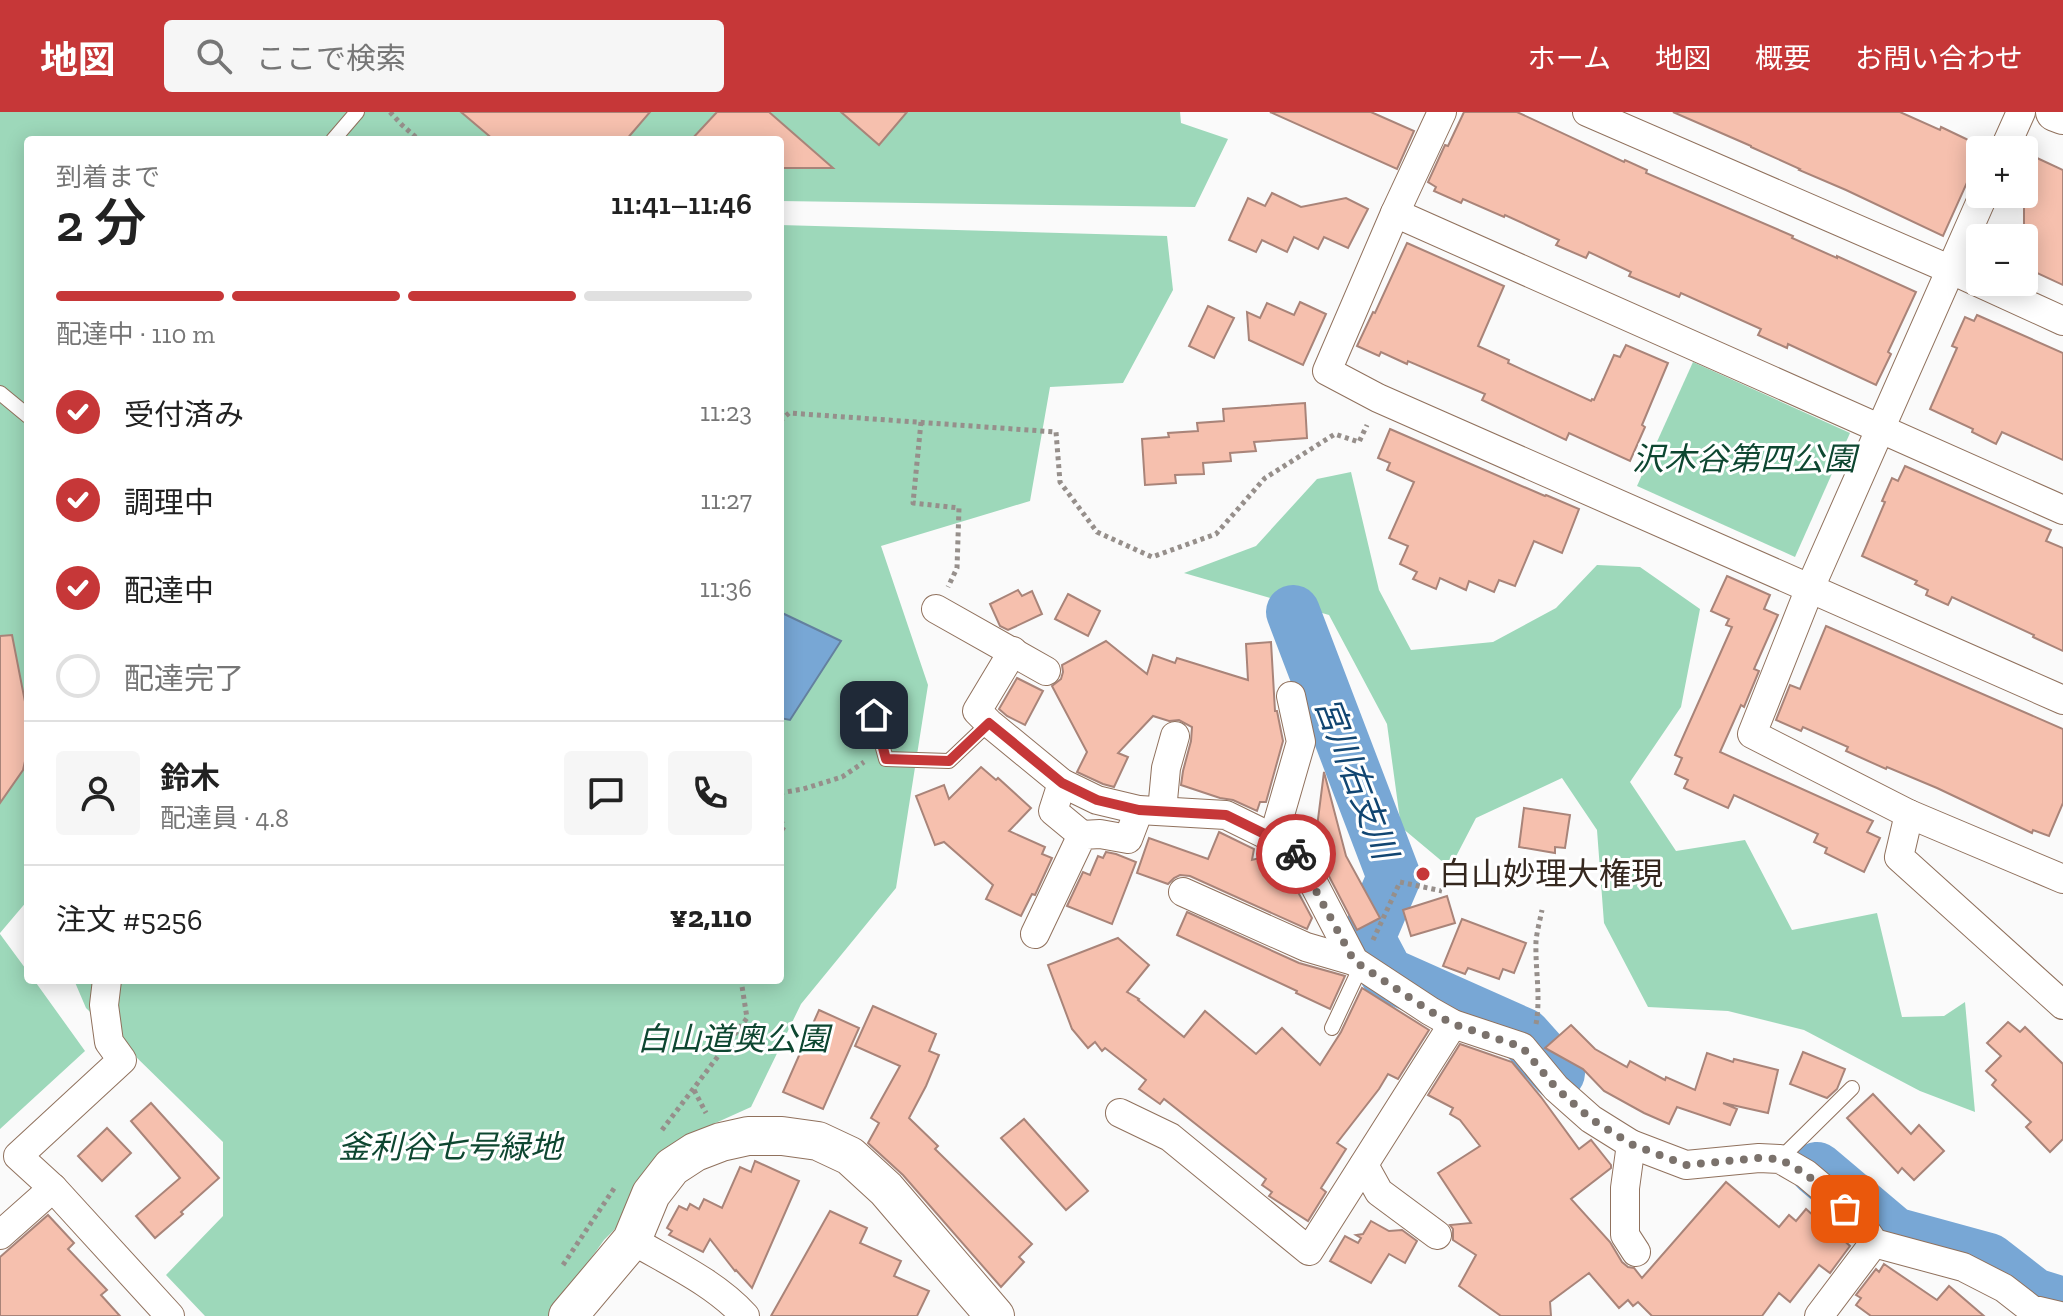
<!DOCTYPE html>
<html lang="ja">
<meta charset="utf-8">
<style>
:root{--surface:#fff;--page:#f6f6f6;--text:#222;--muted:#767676;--line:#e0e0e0;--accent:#c63738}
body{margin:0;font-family:"Zilla Slab","Noto Sans JP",serif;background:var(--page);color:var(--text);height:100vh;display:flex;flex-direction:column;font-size:30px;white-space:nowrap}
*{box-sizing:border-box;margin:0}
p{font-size:26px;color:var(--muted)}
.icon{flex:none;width:44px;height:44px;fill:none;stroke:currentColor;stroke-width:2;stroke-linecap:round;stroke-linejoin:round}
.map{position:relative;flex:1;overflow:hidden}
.side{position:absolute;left:24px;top:24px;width:760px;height:848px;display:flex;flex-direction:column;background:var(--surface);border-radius:8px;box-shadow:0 4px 20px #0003}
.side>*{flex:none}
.fabs{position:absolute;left:1966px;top:24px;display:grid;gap:16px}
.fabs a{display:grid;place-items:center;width:72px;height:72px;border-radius:8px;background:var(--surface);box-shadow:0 4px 20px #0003;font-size:40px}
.pin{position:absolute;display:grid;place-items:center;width:68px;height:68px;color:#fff;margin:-34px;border-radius:16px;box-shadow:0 4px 12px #0006}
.courier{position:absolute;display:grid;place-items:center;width:80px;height:80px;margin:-40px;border:6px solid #c63738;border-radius:50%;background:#fff;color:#222;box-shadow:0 2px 10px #0007}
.overview em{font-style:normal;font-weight:600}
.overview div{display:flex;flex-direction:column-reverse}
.overview{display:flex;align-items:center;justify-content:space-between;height:136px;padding:0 32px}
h1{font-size:52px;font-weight:600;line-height:60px}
.bar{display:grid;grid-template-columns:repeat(4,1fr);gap:12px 8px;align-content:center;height:96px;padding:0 32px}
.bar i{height:10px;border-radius:6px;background:var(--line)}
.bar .on{background:var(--accent)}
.bar p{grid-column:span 4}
.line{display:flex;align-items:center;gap:20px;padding:0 32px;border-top:2px solid var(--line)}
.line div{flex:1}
.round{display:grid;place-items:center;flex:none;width:84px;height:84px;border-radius:8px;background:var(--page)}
ol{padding:0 32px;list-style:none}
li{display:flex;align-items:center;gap:24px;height:88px}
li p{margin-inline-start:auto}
li .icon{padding:8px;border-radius:50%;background:var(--accent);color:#fff;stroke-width:4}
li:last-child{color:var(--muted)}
li i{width:44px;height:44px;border:4px solid var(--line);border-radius:50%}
header{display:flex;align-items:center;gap:48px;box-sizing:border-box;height:112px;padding:0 40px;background:var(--accent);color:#fff}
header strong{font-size:38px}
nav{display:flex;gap:44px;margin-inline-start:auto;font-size:28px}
.search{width:560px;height:72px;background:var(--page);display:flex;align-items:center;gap:20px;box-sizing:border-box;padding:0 28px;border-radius:8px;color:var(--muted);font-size:30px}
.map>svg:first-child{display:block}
.green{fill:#9dd8ba}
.water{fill:#78a7d5;stroke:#64819f;stroke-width:2}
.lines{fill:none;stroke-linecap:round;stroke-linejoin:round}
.river{stroke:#78a7d5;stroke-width:54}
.building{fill:#f6c0ae;stroke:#a98479;stroke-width:2}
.lane-casing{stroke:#90715d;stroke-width:16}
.street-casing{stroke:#90715d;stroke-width:30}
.secondary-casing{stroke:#90715d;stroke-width:40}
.path{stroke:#968f8b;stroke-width:5;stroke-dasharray:4 4;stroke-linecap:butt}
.lane{stroke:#fff;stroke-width:14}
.street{stroke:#fff;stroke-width:28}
.secondary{stroke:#fff;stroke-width:38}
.done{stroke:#7b726c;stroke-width:8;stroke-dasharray:0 14.4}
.route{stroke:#c63738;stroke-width:10}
.poi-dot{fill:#c63738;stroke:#fff;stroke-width:3}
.labels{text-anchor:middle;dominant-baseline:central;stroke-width:6;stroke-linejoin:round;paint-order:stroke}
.park-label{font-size:32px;font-style:italic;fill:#0e4731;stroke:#fff}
.poi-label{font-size:32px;fill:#362920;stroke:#fff;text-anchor:start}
.water-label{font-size:34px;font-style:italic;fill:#114571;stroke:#fff}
</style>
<header>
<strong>地図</strong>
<div class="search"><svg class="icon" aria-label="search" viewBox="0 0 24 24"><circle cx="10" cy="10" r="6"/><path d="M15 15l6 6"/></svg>ここで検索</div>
<nav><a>ホーム</a><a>地図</a><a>概要</a><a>お問い合わせ</a></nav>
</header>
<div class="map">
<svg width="2063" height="1204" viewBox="0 0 2063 1204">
<rect width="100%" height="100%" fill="#fafafa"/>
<g class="green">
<path d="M0 0H1180L1181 11 1228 27 1195 95 780 89V28H28V788L0 821Z"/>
<path d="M780 113 1167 124 1173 178 1123 271 1050 275 1030 389 881 434 928 573 896 776 801 892 751 995 700 1018 630 1102 604 1128 550 1204H205L166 1163 223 1104V1030L86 896 74 868H780Z"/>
<path d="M1693 250 1850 321 1795 445 1637 374Z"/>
<path d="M1351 360 1379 478 1411 538 1493 530 1556 496 1597 453 1640 455 1700 497 1681 595 1630 670 1676 739 1745 728 1792 818 1877 801 1902 905 1944 904 1965 890 1975 1000 1920 979 1804 918 1728 899 1648 895 1604 811 1597 718 1562 666 1476 706 1450 756 1401 715 1387 612 1329 503 1184 461 1256 434 1317 367Z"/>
<path d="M0 822 28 860V868H34L85 939 0 1017Z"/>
</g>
<path class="water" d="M780 500 841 529 790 608 780 606Z"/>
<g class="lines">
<g class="river">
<path d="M1293 500 1394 765 1368 826 1387 862 1524 923 1558 961"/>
<path d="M1817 1057 1894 1122 1989 1148 2034 1183 2063 1192"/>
</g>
</g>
<g class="building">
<path d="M461 0H650L626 28H494Z"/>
<path d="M717 0H769L833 56H780V28H691Z"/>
<path d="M841 0H907L879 33Z"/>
<path d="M1270 0H1371L1414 19 1397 57Z"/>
<path d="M1464 0H1517L1624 50 1625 48 1647 58 1646 61 1793 124 1792 126 1837 146V144L1916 180 1888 240 1891 242 1876 273 1788 232 1787 236 1758 223 1761 217 1681 181 1679 185 1629 164 1631 160 1589 140 1586 146 1556 133 1559 128 1505 103 1504 105 1463 87 1461 91 1434 79 1436 75 1428 70 1445 33 1448 34Z"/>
<path d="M1673 0H1900L1940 18 1941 15 1983 35 1943 124 1846 78 1799 58 1800 57 1751 35V34Z"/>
<path d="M2037 46 2063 58V173L2024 155V75Z"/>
<path d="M1272 81 1301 95 1346 86 1368 97 1348 136 1324 125 1318 137 1294 125 1287 140 1262 128 1256 140 1229 128 1248 86 1265 94Z"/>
<path d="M1407 131 1504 174 1478 234 1509 248 1508 251 1591 289 1592 287 1594 288 1614 243 1620 245 1626 233 1668 251 1642 313 1645 315 1630 349 1569 321 1566 328 1482 288 1485 282 1408 249 1407 252 1381 240 1379 244 1357 234 1373 200 1375 201Z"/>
<path d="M1300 190 1326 202 1303 253 1249 228 1247 200 1260 206 1267 191 1294 203Z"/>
<path d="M1208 194 1234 206 1214 246 1189 234Z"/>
<path d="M1977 203 2063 241V348L2002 320 1996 332 1972 320 1973 317 1930 297 1957 236 1952 234 1965 205 1974 209Z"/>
<path d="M1305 291 1307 326 1254 330 1256 339 1230 341 1231 349 1203 351 1204 362 1175 363 1176 371 1145 373 1142 327 1169 325 1168 321 1198 319 1197 311 1224 309 1223 297Z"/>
<path d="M1390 317 1545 384 1546 383 1579 397 1562 441 1534 429 1515 474 1499 468 1494 480 1469 469 1466 478 1440 466 1436 477 1413 467 1417 460 1400 452 1408 434 1389 426 1414 370 1387 358 1390 351 1378 346Z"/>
<path d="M1905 354 2051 418 2046 429 2063 436V539L2033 525 2034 523 1952 485 1948 493 1926 483 1928 478 1915 472 1917 469 1862 444 1885 390 1882 389 1892 366 1898 369Z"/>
<path d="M1727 464 1770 483 1764 497 1778 503 1754 557 1759 559 1744 595 1741 593 1720 640 1873 709 1867 720 1880 726 1864 760 1825 741 1827 736 1814 730 1818 722 1734 683 1728 696 1684 676 1688 668 1675 662 1682 646 1675 643 1732 515 1726 513 1729 507 1711 499Z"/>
<path d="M1018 478 1022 484 1032 479 1042 502 1008 518 1000 514 990 492Z"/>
<path d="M1068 482 1100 499 1088 524 1055 507Z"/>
<path d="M1826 514 2063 617V691L2049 724 2033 718 2032 721 1937 676 1887 655 1886 657 1846 639 1848 635 1803 615 1801 619 1776 608 1790 573 1800 577Z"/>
<path d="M12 523 28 605V636L23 658 0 691V524Z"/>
<path d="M1106 529 1147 562 1153 543 1175 551 1177 546 1248 568 1246 532 1271 530 1275 599H1277L1283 629 1266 690H1260L1257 699 1233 688 1220 686 1181 673 1183 659 1191 629 1192 615 1179 608 1169 609 1153 604 1118 641 1128 645 1114 675 1103 672 1077 660 1087 640 1052 574 1061 567 1063 560 1062 553Z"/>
<path d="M1017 566 1043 579 1025 613 1007 604 999 597Z"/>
<path d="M981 655 996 668 998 666 1031 696 1009 719 1045 735 1042 742 1052 746 1035 783 1032 782 1021 804 986 787 993 773 944 730 935 733 916 684 944 673 949 687Z"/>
<path d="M1324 660 1346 744 1380 806 1357 818 1319 745 1310 732 1315 731Z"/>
<path d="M1524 696 1570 703 1565 736 1555 735V741L1519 735Z"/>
<path d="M1219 720 1254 737 1252 748 1267 744 1284 754 1312 806 1307 817 1190 764 1180 763 1174 766 1168 772 1137 761 1149 726 1208 747Z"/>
<path d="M1106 740 1116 742 1136 750 1112 812 1067 794 1083 760 1090 763 1098 744 1103 746Z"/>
<path d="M1447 784 1455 811 1411 824 1403 798Z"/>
<path d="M1187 800 1299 851 1345 864 1330 897 1296 881 1297 879 1177 823Z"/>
<path d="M1462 807 1526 831 1514 861 1503 857 1499 867 1468 856 1465 862 1443 854Z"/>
<path d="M1118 826 1149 853 1127 880 1139 887 1138 888 1184 925 1205 899 1256 942 1282 916 1320 953 1341 920 1362 876 1429 918 1398 967 1388 962 1379 977 1337 1031 1346 1037 1321 1076 1326 1080 1308 1109 1269 1084 1272 1080 1262 1073 1266 1067 1221 1032 1164 987 1160 992 1139 977 1146 968 1105 936 1102 939 1095 930 1088 936 1072 917 1048 853Z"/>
<path d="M873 894 936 922 929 939 939 943 926 974 909 1006 938 1034 935 1037 1032 1132 1019 1145 1024 1150 1001 1175 903 1063 868 1031 879 1011 871 1006 900 954 855 934Z"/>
<path d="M819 898 859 916 823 997 783 980Z"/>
<path d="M2008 910 2020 920 2025 915 2063 952V1027L2050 1040 2026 1015 2031 1010 1992 973 1996 968 1986 959 2001 944 1987 931Z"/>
<path d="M1571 913 1595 937 1627 955 1630 949 1665 968 1666 965 1695 978 1707 941 1733 950 1734 947 1778 958 1768 1001 1723 991 1737 997 1730 1013 1677 995 1669 1012 1644 1001 1604 979 1583 957 1545 936Z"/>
<path d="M1460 932 1512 950 1541 985 1579 1037 1591 1028 1611 1053V1056L1571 1087 1610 1130 1622 1150 1628 1155 1634 1156 1642 1166 1726 1070 1779 1115 1789 1103 1796 1109 1806 1097 1824 1113 1826 1112 1850 1134 1830 1161 1819 1153 1790 1190 1779 1181 1762 1204H1652L1638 1190 1633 1194 1628 1188 1619 1196 1589 1161 1550 1190 1551 1204H1501L1459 1174 1476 1143 1453 1128V1117L1450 1113 1471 1111 1438 1061 1480 1034 1460 1008 1450 1002 1453 996 1428 983Z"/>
<path d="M1803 940 1845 957 1837 977 1827 986 1790 972Z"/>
<path d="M1873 982 1911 1022 1919 1013 1944 1039 1914 1068 1902 1056 1898 1061 1847 1006Z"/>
<path d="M151 991 219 1066 181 1100 183 1102 155 1126 136 1104 180 1066 131 1009Z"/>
<path d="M1024 1007 1088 1079 1066 1098 1001 1026Z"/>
<path d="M107 1016 131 1041 102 1069 78 1044Z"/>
<path d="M755 1049 799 1069 752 1176 736 1158 735 1159 710 1127 703 1140 669 1123 672 1119 667 1116 679 1094 687 1098 690 1092 699 1097 704 1087 722 1096 740 1055 751 1060Z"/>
<path d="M830 1099 867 1116 860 1131 901 1149 894 1164 929 1179 917 1204H771Z"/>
<path d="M48 1103 74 1131 68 1137 107 1178 101 1183 120 1204H0V1145Z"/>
<path d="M1371 1109 1389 1119 1402 1118 1417 1129 1405 1151 1389 1142 1371 1171 1330 1149 1345 1124 1358 1131 1361 1126 1356 1123 1363 1122Z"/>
<path d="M1884 1152 1937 1188 1949 1174 1984 1204H1871L1856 1193 1861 1186 1856 1183 1876 1157 1879 1160Z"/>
</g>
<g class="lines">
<g class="lane-casing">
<g id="lane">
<path d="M333 28 357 0"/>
<path d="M0 281 28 304"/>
<path d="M862 586 874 603 886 647 949 649 989 611"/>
<path d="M1332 916 1361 854"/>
<path d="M1780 1047 1852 976"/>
</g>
</g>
<g class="street-casing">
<g id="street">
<path d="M1442 0 1395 101 1327 259 1378 286 2063 588"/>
<path d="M1587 0 1949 157 2063 209"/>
<path d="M2004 38 2021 0"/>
<path d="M1984 82 1810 476 1752 622 1909 702 2063 767"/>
<path d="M1395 101 2063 398"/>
<path d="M936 497 1046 559"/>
<path d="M1013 539 977 599 989 611 1062 671 1097 688 1139 698 1226 703 1281 730 1296 742 1304 753 1354 849 1430 899 1453 912 1522 935 1556 976 1591 1007 1631 1032 1686 1053 1759 1046 1780 1047 1806 1062 1832 1084 1859 1109 1874 1131 1963 1155 2004 1176 2031 1197 2060 1204"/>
<path d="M1062 671 1053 699 1082 723"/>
<path d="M1162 699 1166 656 1175 624"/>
<path d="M1909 702 1899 745 2063 893"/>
<path d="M1273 727 1301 630 1291 584"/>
<path d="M1183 780 1306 835 1354 849"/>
<path d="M1035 822 1082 723 1100 722 1128 727 1139 698"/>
<path d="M1120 1001 1170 1025 1309 1139 1453 912"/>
<path d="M1631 1032 1625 1076V1123L1636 1140"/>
<path d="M1364 1053 1379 1080 1437 1123"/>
<path d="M53 1076 18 1044 122 948 109 930 104 893 107 868"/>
<path d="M0 1123 53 1076 170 1204"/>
<path d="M632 1128C671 1151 715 1171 745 1204"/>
<path d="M1819 1204 1874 1131"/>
</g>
</g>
<g class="secondary-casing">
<g id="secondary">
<path d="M2055 0 2063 3"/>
<path d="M568 1204 632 1128 651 1082 672 1055 695 1040 721 1030 748 1024H782L818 1029 850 1044 886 1077 995 1204"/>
</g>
</g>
<g class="path">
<path d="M390 0 402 13 419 28"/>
<path d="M780 309 789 301 1056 320 1060 370 1097 420 1152 445 1216 422 1265 366 1335 322 1359 330 1367 313"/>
<path d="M921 310 913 391 959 396 957 456 948 475"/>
<path d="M780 681 803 677 842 665 864 650"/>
<path d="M780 710 785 713 780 721"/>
<path d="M1373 828 1400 770 1442 779"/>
<path d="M1536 912C1541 884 1535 857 1536 829 1537 819 1540 808 1542 798"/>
<path d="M694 978 706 1001"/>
<path d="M662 1018 747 906 741 868"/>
<path d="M563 1153 615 1075"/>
</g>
<use href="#lane" class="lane"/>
<use href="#street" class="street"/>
<use href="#secondary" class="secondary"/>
</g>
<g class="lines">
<path class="done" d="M1296 742 1354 849 1430 899 1453 912 1522 935 1556 976 1591 1007 1631 1032 1686 1053 1759 1046 1780 1047 1806 1062 1845 1097"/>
<path class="route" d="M874 603 886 647 949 649 989 611 1062 671 1097 688 1139 698 1226 703 1281 730 1296 742"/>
</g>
<circle class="poi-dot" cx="1423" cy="762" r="8"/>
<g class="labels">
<g class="park-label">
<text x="1744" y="347">沢木谷第四公園</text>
<text x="733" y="927">白山道奥公園</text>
<text x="450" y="1035">釜利谷七号緑地</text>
</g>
<g class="poi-label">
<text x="1439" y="762">白山妙理大権現</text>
</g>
<g class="water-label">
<text transform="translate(1356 666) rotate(69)">宮川右支川</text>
</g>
</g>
</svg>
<div class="fabs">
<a>+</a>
<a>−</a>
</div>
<div class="pin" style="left:1845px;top:1097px;background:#ea580c"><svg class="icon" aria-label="bag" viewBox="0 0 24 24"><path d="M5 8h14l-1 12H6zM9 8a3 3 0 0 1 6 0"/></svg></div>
<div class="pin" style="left:874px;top:603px;background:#1f2937"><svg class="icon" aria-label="home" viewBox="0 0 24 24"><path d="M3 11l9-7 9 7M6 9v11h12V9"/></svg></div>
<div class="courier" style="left:1296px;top:742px"><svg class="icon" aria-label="bike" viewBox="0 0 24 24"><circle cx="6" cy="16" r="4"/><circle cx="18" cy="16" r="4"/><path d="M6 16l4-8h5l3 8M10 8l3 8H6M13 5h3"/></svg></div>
<section class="side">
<div class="overview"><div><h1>2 分</h1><p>到着まで</p></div><em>11:41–11:46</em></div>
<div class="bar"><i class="on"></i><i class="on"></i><i class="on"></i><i></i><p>配達中 · 110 m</p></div>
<ol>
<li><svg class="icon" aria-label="check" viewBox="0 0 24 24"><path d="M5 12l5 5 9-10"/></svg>受付済み<p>11:23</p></li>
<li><svg class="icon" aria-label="check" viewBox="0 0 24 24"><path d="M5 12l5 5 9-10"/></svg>調理中<p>11:27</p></li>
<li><svg class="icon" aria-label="check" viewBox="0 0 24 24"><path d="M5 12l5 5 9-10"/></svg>配達中<p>11:36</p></li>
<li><i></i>配達完了</li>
</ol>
<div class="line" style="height:144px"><a class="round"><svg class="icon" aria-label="person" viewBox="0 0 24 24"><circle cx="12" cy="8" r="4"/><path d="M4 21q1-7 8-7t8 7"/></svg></a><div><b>鈴木</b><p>配達員 · 4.8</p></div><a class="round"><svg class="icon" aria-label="chat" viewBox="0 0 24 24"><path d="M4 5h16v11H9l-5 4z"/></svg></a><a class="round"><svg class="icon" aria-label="phone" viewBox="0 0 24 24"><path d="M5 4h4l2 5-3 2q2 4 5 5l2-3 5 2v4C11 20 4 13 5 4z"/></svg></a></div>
<div class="line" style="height:104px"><div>注文 #5256</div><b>¥2,110</b></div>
</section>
</div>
